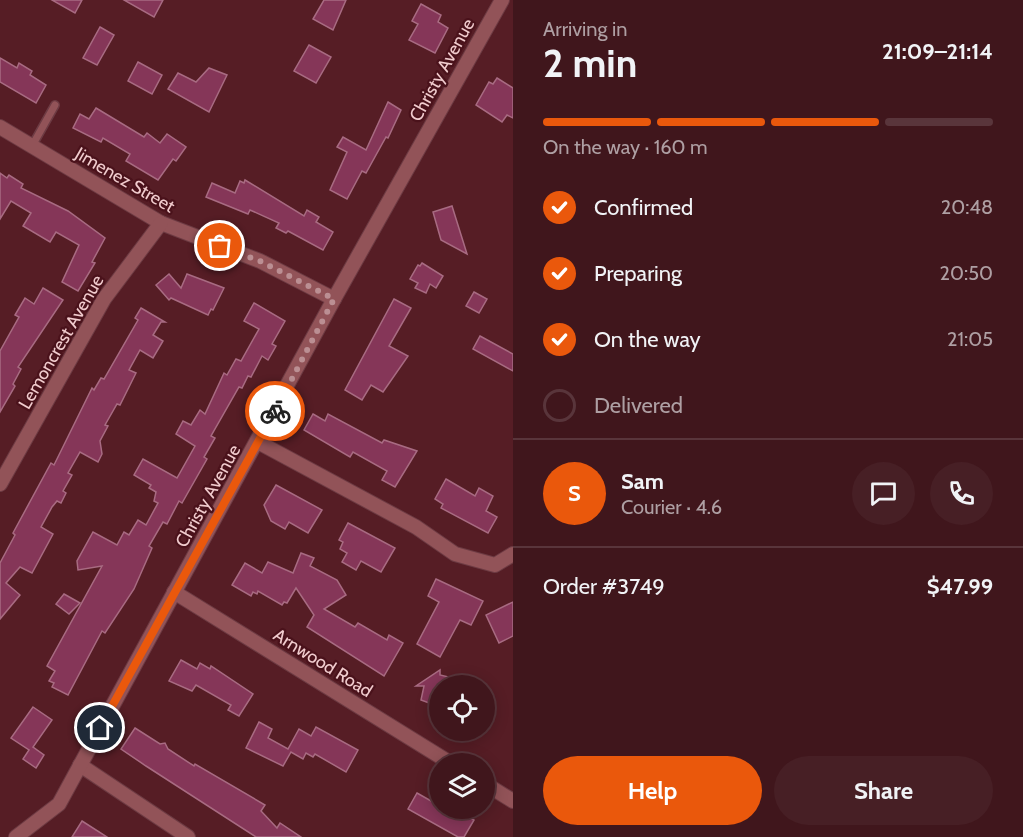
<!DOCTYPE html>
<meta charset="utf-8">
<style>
:root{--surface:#40161c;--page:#471f25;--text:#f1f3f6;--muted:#ae9fa3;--line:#59353b;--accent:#ea580c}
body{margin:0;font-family:Cabin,sans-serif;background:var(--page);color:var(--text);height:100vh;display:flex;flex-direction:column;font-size:22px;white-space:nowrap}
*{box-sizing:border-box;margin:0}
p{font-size:20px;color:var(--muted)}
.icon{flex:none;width:33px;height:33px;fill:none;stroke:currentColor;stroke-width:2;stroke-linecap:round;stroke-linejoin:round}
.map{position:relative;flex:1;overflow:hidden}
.side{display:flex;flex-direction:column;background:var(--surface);width:510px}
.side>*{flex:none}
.tools{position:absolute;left:429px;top:675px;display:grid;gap:12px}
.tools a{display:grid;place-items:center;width:66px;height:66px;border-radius:50%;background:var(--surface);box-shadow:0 3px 15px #0003,0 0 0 2px var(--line);font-size:30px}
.pin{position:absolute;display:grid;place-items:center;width:51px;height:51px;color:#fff;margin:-26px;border:3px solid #fff;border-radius:50%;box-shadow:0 2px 6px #0007}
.courier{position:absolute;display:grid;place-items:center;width:60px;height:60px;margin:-30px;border:4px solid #ea580c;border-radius:50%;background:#fff;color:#222;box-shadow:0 2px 8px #0007}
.overview em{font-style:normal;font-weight:700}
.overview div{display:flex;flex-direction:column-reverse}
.overview{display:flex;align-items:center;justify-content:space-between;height:102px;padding:0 30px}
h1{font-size:39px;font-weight:700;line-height:45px}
.bar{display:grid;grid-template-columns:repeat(4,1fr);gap:9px 6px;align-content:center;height:72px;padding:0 30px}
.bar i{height:8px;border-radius:4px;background:var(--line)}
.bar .current{background:var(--accent)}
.bar p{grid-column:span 4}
.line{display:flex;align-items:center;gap:15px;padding:0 30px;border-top:2px solid var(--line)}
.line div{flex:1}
.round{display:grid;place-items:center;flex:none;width:63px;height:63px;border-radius:32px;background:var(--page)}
ol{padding:0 30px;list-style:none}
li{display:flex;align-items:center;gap:18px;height:66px}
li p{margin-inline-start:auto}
li .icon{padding:6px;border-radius:50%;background:var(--accent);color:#fff;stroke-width:4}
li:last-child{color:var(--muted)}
li i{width:33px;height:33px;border:3px solid var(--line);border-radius:50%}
.button{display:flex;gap:12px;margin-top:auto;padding:12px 30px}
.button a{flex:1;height:69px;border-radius:36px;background:var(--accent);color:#fff;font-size:24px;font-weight:700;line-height:69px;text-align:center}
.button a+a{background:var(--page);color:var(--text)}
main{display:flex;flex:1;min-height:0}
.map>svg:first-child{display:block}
.building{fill:#853658;stroke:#a86b82;stroke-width:1.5}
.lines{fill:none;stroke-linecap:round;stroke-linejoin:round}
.lane-casing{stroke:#6d3b43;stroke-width:10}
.street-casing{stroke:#6d3b43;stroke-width:16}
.lane{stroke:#925358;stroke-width:7}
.street{stroke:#925358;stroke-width:14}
.done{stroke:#bb8f93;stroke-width:6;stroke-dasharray:0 10.8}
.route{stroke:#ea580c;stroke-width:8}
.labels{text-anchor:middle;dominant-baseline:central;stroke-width:4.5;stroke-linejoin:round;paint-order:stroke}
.street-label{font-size:18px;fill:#f1ccce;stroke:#4a121b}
</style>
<main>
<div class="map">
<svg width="513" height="837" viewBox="0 0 513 837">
<rect width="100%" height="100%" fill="#561d25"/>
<g class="building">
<path d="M52 0H82L75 13Z"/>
<path d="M124 0H163L154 17Z"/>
<path d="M324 0H346L333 30 313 19Z"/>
<path d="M421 4 441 15 438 22 448 28 435 53 409 40 418 24 412 21Z"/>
<path d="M100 27 114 35 97 65 83 58Z"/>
<path d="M309 45 331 57 316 83 294 71Z"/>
<path d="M0 58 17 68 19 63 32 71 30 75 46 85 36 103 0 82Z"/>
<path d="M138 62 162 75 152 94 128 81Z"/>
<path d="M209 68 227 75 209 112 168 89 178 73 196 82Z"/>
<path d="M497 78 513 88V118L507 115 502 122 476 105 489 82 493 84Z"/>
<path d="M388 102 401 110 388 138 386 137 366 173 362 171 347 199 330 190 347 152 337 147 343 137 366 150Z"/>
<path d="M96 108 144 137 147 133 160 143 167 134 186 147 176 161 173 159 158 180 126 161 130 154 103 138 101 142 73 128 80 114 89 119Z"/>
<path d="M0 173 7 178 9 175 23 184 21 188 68 211 105 238 92 262 95 263 78 291 62 282 79 245 56 232 50 242 23 226 31 213 11 201 0 219Z"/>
<path d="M245 180 304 216 307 210 319 217 316 222 333 232 323 250 288 231 286 233 276 228 279 223 250 210 248 214 206 197 212 183 235 193 240 181 244 183Z"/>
<path d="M452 206 467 254 441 240 433 212Z"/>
<path d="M422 263 443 276 436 288 430 284 426 293 415 288 418 283 410 279 418 265 420 266Z"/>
<path d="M169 274 181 288 187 274 224 288 213 310 211 309 208 315 171 298 169 300 156 285Z"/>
<path d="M43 288 63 300 18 367 21 369 13 384 15 386 0 412V351L19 317 15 315 25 298 34 304Z"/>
<path d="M474 292 487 299 479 313 466 306Z"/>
<path d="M394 299 411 308 389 346 408 356 383 392 371 385 362 400 345 390Z"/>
<path d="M254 303 285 321 272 344 276 346 268 360 262 356 251 377 248 376 242 388 239 387 211 436 215 438 204 457 207 459 182 503 179 501 167 524 163 522 149 546 152 548 134 589 105 633 102 631 68 695 52 687 54 683 49 681 55 671 47 666 102 566 78 570 77 561 93 532 117 545 124 532 129 535 138 520 146 525 158 503 154 501 156 492 149 488 151 485 134 475 143 459 177 478 195 446 176 434 183 421 191 425 200 410 205 414 224 373 227 375 236 359 241 361 259 329 244 321Z"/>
<path d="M141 308 165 322H161L153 335 163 341 153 358 140 350 129 370 136 373 120 405 117 404 105 425 108 426 100 441 102 454 98 462 80 452 68 473 72 475 63 491 66 493 61 503 57 501 52 507 41 527 53 534 32 573 20 567 6 583 20 595 0 619V563L15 535 13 533 51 463 54 465 92 388 94 390 101 378 104 379 138 320 135 318Z"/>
<path d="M480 336 513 354V371L473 349Z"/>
<path d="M313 414 325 421 328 414 382 443 384 440 417 451 395 487 382 480 387 471 353 452 350 457 304 430Z"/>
<path d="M446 479 475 496 479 488 493 496 486 511 497 517 488 533 441 508 443 504 435 499Z"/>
<path d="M276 485 322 510 308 533 289 522 285 529 271 521 264 505Z"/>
<path d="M348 523 395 548 381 572 361 561 356 570 342 562 347 553 340 549 343 542 339 540Z"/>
<path d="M301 553 314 558 310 566 337 580 346 595 324 609 355 627 358 623 387 640 389 635 403 643 384 676 307 627 314 615 296 588 287 603 284 602 282 605 258 591 257 594 253 592 251 596 232 585 245 563 262 573 268 562 293 573Z"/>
<path d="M436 579 483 601 471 625 460 620 440 657 417 644 439 602 428 596Z"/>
<path d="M64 594 80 603 69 614 56 604Z"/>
<path d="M513 602V636L499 643 486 615Z"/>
<path d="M181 660 197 669 200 663 210 669 211 666 253 694 239 716 228 710 231 705 196 685 192 691 169 681Z"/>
<path d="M440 670V675L465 681 464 686H440V707L421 700 424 686H416Z"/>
<path d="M33 707 52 720 33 747 44 755 36 768 23 759 29 750 11 738Z"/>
<path d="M259 722 272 729 268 738 288 749 299 729 311 736 316 727 358 750 346 772 315 754 313 757 306 753 303 759 291 752 283 766 246 748Z"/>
<path d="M135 728 160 744 165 743 168 749 194 766 195 764 265 805 261 811 277 828 280 823 301 837H256L146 766 121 749Z"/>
<path d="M417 793 440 806V808H450L474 820 464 837H458L408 809Z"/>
<path d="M82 821 107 837H72Z"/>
</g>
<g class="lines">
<g class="lane-casing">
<path id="lane" d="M32 146 55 105"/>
</g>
<g class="street-casing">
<g id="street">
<path d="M0 127 161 223 260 261 334 299"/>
<path d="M258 442 416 527 455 554 495 565 513 554"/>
<path d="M0 484 104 299 161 223"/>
<path d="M174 592 452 764"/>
<path d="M80 765 188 837"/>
<path d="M484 783 513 801"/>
<path d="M16 837 59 804 334 299 502 0"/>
</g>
</g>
<use href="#lane" class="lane"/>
<use href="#street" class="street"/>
</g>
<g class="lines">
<path class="done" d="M220 246 260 261 334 299 275 411"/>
<path class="route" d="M100 728 275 411"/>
</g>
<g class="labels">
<g class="street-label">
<text transform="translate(442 70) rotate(-61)">Christy Avenue</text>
<text transform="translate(125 180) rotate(30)">Jimenez Street</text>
<text transform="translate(61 342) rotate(-60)">Lemoncrest Avenue</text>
<text transform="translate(208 496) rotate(-61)">Christy Avenue</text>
<text transform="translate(323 663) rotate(32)">Arnwood Road</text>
</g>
</g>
</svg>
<div class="tools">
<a><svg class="icon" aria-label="locate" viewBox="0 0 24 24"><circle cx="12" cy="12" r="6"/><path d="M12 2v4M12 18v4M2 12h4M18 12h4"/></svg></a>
<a><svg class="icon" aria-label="layers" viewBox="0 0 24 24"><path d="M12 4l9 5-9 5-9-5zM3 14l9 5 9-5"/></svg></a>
</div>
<div class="pin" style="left:220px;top:246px;background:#ea580c"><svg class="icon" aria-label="bag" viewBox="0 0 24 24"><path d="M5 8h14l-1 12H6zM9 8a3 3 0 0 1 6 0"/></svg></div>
<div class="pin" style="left:100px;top:728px;background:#1f2937"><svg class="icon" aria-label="home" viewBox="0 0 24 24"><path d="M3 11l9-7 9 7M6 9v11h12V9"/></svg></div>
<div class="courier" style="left:275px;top:411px"><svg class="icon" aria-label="bike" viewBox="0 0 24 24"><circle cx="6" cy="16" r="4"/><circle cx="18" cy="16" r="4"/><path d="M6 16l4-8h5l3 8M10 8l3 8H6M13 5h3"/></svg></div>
</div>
<section class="side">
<div class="overview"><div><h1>2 min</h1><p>Arriving in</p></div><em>21:09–21:14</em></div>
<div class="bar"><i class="current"></i><i class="current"></i><i class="current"></i><i></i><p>On the way · 160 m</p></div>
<ol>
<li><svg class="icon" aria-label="check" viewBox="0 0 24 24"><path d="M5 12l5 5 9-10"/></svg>Confirmed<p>20:48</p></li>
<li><svg class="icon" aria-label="check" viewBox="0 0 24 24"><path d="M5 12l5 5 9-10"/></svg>Preparing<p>20:50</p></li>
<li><svg class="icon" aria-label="check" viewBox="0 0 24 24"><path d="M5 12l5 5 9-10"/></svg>On the way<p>21:05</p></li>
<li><i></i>Delivered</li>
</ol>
<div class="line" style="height:108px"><b class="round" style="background:var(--accent);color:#fff">S</b><div><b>Sam</b><p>Courier · 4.6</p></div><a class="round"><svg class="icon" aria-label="chat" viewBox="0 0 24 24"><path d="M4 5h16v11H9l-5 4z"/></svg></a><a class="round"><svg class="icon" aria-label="phone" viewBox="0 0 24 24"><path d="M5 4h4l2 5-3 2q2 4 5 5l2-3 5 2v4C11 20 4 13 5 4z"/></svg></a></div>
<div class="line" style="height:78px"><div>Order #3749</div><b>$47.99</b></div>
<div class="button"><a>Help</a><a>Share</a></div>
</section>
</main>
